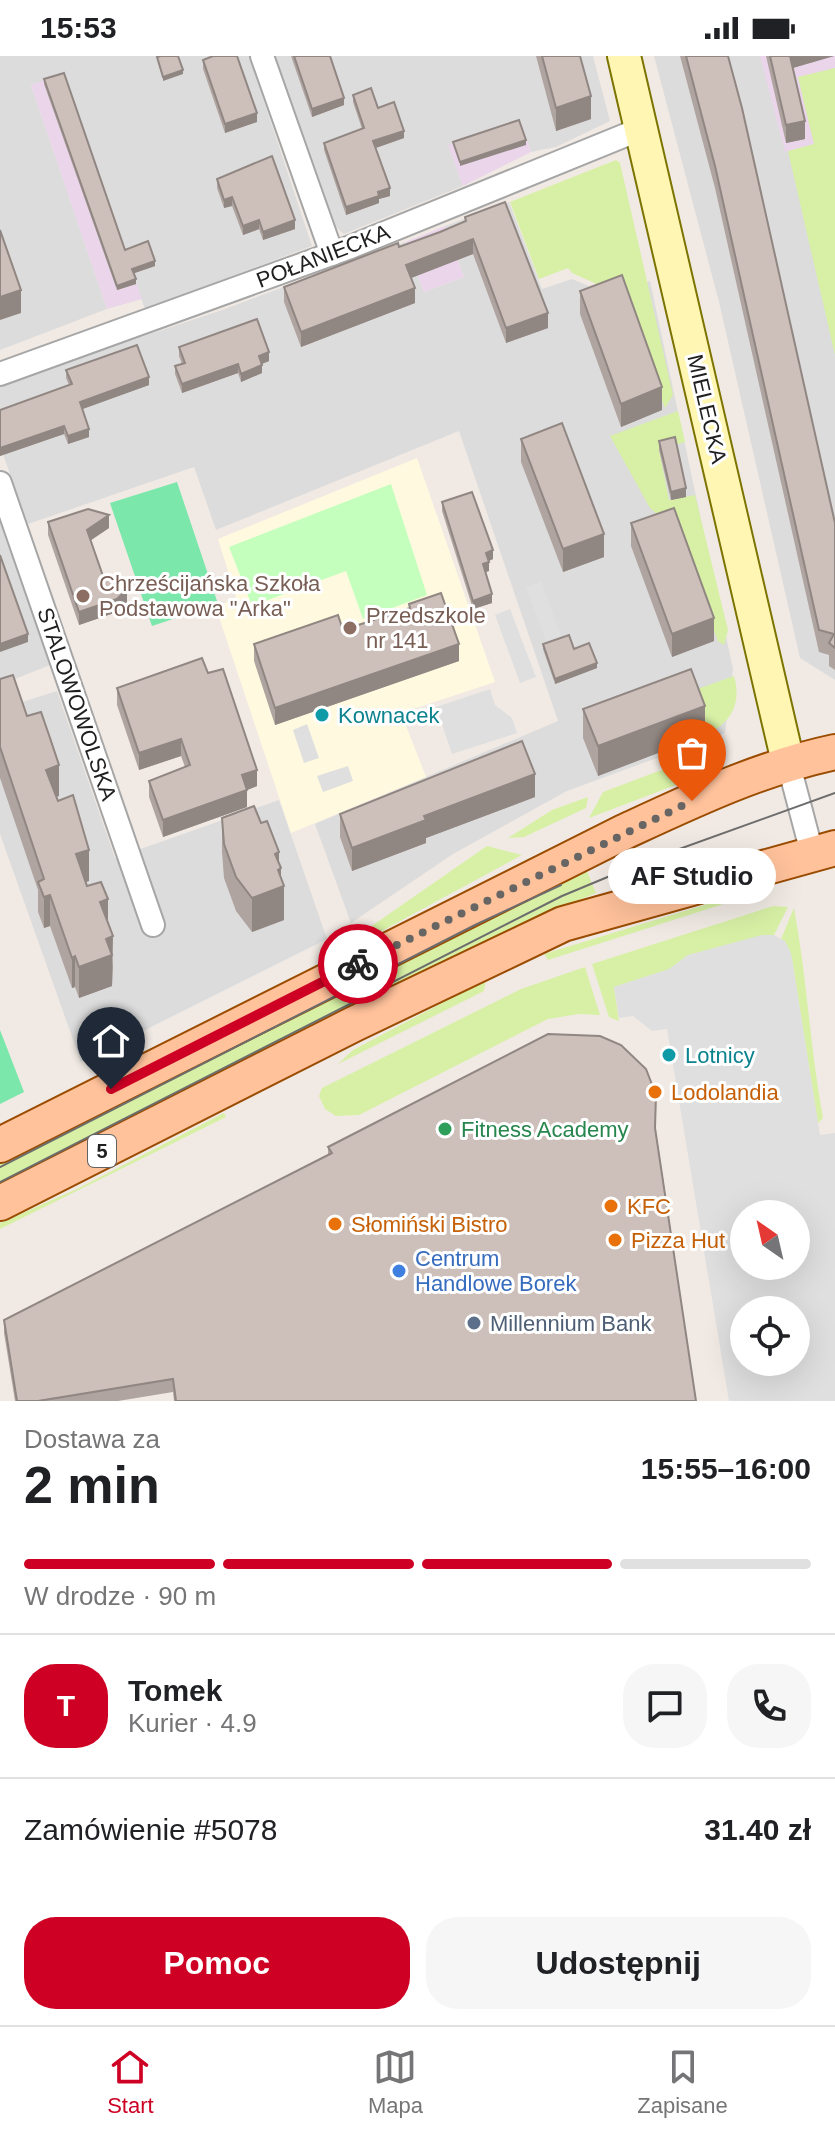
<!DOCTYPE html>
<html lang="pl">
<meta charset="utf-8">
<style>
:root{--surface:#fff;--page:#f6f6f6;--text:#202124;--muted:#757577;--line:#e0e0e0;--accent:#ce0024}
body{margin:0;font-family:Arial,sans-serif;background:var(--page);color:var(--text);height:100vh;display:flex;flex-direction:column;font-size:30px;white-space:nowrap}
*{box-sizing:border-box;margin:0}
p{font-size:26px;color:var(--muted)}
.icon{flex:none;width:44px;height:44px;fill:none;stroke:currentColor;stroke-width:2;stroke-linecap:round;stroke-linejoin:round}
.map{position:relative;height:1345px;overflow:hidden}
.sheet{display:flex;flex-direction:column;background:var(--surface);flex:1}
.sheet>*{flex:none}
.needle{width:52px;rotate:326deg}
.buttons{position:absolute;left:730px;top:1144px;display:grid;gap:16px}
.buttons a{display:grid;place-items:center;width:80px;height:80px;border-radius:50%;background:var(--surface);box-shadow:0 8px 32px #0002;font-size:40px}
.pin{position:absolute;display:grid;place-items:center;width:68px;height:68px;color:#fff;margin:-82px -34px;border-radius:50% 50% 50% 0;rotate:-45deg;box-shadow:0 0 8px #0007}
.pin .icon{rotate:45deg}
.courier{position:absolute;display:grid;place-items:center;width:80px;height:80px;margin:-40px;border:6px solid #ce0024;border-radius:50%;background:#fff;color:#222;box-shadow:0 2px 10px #0007}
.bubble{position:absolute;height:56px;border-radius:28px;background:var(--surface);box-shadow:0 8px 32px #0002;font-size:26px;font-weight:700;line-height:56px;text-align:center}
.headline em{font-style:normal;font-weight:700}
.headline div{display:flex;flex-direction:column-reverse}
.headline{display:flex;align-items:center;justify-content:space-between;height:136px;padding:0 24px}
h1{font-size:52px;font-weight:700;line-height:60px}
.bar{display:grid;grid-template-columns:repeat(4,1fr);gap:12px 8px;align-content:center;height:96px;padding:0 24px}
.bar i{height:10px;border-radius:6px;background:var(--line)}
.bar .on{background:var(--accent)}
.bar p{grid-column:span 4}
.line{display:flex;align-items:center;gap:20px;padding:0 24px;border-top:2px solid var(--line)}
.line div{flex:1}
.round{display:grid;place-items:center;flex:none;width:84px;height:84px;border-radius:32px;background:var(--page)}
.button{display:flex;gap:16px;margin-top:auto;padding:16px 24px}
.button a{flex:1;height:92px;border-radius:32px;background:var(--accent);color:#fff;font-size:32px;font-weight:700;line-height:92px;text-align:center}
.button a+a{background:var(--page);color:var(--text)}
.status{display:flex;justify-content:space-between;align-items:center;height:56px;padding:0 40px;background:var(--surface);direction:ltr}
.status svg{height:22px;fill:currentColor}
.tab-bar{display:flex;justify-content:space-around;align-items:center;height:112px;border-top:2px solid var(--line);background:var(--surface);font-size:22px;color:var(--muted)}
.tab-bar a{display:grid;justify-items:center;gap:4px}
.tab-bar .on{color:var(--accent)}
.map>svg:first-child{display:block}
.residential{fill:#dddcdc}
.industrial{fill:#ead5ea}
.education{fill:#fff9df}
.grass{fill:#d7f0a5}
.park{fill:#c4ffbd}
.pitch{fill:#7be7aa}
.parking{fill:#dfdfdf;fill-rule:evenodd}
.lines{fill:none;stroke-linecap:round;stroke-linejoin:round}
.street-casing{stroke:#a6a6a6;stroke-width:26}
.secondary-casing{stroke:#7c7400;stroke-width:36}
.primary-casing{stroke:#9a4c00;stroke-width:38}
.street{stroke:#fff;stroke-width:22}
.secondary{stroke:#fff6b4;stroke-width:32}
.primary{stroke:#ffc29b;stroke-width:34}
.tram{stroke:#6d6d6d;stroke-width:2}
.wall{fill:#b0a4a0}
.shaded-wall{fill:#908682}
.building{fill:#cdbfba;stroke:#908682;stroke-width:2}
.done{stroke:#686664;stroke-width:8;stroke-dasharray:0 14.4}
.route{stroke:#ce0024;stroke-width:10}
.education-dot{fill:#8d6e63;stroke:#fff;stroke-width:3}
.culture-dot{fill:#0f9aa8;stroke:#fff;stroke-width:3}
.food-dot{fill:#e8710a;stroke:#fff;stroke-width:3}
.leisure-dot{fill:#2e9e5b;stroke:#fff;stroke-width:3}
.shop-dot{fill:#3f7fe0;stroke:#fff;stroke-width:3}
.service-dot{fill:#5c6f8a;stroke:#fff;stroke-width:3}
.labels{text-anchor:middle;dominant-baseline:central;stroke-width:6;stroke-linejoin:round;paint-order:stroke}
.shield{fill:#fff;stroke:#626262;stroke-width:2}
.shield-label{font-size:20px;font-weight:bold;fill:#1f1f1f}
.street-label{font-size:22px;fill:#1f1f1f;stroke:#fff}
.education-label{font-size:22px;fill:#785e54;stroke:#fff;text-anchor:start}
.culture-label{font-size:22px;fill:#0d838f;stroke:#fff;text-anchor:start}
.food-label{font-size:22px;fill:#c56008;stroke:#fff;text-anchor:start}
.leisure-label{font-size:22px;fill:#27864d;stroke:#fff;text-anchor:start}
.shop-label{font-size:22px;fill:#366cbe;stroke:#fff;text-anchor:start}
.service-label{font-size:22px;fill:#4e5e75;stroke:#fff;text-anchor:start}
</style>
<div class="status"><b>15:53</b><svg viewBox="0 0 49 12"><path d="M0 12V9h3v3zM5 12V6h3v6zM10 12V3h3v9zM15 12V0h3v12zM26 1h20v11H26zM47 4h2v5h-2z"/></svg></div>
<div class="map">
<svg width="835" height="1345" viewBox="0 0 835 1345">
<rect width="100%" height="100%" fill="#f1eae4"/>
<g class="residential">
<path d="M0 0H249L312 190 145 253 64 18 31 29 107 253 0 294Z"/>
<path d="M274 0H593L610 65 556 91 531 96 521 67 449 90 463 130 344 178 333 169Z"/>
<path d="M654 0H835V624L800 602 719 246Z"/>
<path d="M509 146 542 233 572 223 608 238 650 225 733 613 725 677 567 735 453 798 351 867 315 768 558 665 459 375 216 474 194 411 28 468 0 390V328L222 254 405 186 424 236 464 221 445 170Z"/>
<path d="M0 465 50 609 0 629Z"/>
<path d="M57 635 115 802 279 744 327 883 81 1006 0 778V653Z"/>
</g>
<g class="industrial">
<path d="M760 0H835V12L798 21 814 88 785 96Z"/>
<path d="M63 17 142 243 107 253 31 29Z"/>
<path d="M521 66 531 96 463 130 448 89Z"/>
<path d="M445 170 464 221 424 236 405 186Z"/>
</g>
<path class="education" d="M417 402 495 626 401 657 426 721 291 777 216 552 236 541 218 483Z"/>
<g class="grass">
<path d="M835 12V299L788 95 814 88 798 21Z"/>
<path d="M616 104 620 107 673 339 665 352 619 238 572 217 568 212 539 223 510 146Z"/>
<path d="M678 355 685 386 659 394 669 444 695 439 728 574 724 589 718 585 674 473 650 452 610 380Z"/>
<path d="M734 620C742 647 731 667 707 678L692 635Z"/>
<path d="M683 706 702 719 589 762 603 736Z"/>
<path d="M588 741 586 752 524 781 508 782 552 754Z"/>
<path d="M487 790 522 799 356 889 350 885Z"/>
<path d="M583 806 596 837 555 854 0 1134V1102Z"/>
<path d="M737 839 739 843 548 904 544 898Z"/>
<path d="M773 850 788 851 774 879 688 899 670 913 614 931 619 965 609 961 592 908Z"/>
<path d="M794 852C807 922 810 992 823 1062L818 1067 792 903 781 883Z"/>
<path d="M585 911 600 959 579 958 548 963 359 1059 336 1060 325 1053 319 1040 322 1032 521 933Z"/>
<path d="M486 924 484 935 338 1008 353 994Z"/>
<path d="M224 1057 226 1061 0 1173V1167L77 1133Z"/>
</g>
<path class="park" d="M391 428 427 539 363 563 346 515 252 550 229 491Z"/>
<g class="pitch">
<path d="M177 426 218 548 152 570 110 447Z"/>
<path d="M0 974 24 1036 0 1048Z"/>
</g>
<g class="parking">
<path d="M541 525 561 580 546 585 526 531Z"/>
<path d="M510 553 536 621 520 627 495 559Z"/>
<path d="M490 633 495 649 512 662 517 677 452 698 436 651Z"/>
<path d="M307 668 319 702 304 707 293 674Z"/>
<path d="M348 710 353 725 323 736 317 720Z"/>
<path d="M762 879H774L785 885 791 897 820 1079 835 1077V1345H729L667 973 652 975 633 960 619 962 614 931 669 913 688 899ZM744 1158H796V1210H744ZM744 1254H796V1306H744Z"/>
</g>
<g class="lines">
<g class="street-casing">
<g id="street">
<path d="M262 0 332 198"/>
<path d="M0 318 348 192 643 72"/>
<path d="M0 427 153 869"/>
<path d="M788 706 812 797"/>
</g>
</g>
<g class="secondary-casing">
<path id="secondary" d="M624 0 788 706"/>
</g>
<g class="primary-casing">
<g id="primary">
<path d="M0 1089 624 776C693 744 760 712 835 696"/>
<path d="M0 1147 354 968 563 868 835 792"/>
</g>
</g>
<use href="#street" class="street"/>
<use href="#secondary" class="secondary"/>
<use href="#primary" class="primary"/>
<g class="tram">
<path d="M0 1111 475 869 561 829"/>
<path d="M0 1126 562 840 646 805 835 737"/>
</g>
</g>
<g class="wall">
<path d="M291 0H330L344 49 312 61Z"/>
<path d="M536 0H580L591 63 556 75Z"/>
<path d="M680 0H728L835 467V614L829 610V599L819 596 715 132Z"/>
<path d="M766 0H834L793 12 805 83 786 87Z"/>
<path d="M203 4 257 66 225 77 203 13Z"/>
<path d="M44 23 125 194 155 210 134 217 136 228 117 234 44 28Z"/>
<path d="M353 39 378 52 404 82 375 92 390 140 379 143V147L346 159 324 94V87L362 73 353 46Z"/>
<path d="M217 123 295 173 263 184 259 173 243 179 232 150 224 152 217 132Z"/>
<path d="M465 161 548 272 506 287 473 198 411 222 415 247 301 291 284 246V231L399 191 465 166Z"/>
<path d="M580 235 662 354 621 371 580 258Z"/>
<path d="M179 291 269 305 262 308V317L241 326 238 317 182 337 175 318V310L182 308 179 300Z"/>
<path d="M66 314 149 329 82 353 89 381 68 388 64 378 0 400V354L69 329 66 322Z"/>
<path d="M521 383 604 501 563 516 521 406Z"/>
<path d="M659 385 686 441 671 444 659 394Z"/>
<path d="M442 446 493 503 489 505V515L485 516 492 547 473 553 442 455Z"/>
<path d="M48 466 109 472 90 484 103 520 127 546 117 556 79 569 48 479Z"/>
<path d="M631 467 714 585 672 601 631 490Z"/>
<path d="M409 548 459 605 275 669 254 605V588L343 574 409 552Z"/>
<path d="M543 588 574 593 597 612 555 628 543 593Z"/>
<path d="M208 617 257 730 247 734V751L163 781 149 741V725L185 711 181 700 139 714 117 649V632Z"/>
<path d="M0 623 27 660 59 740 56 741 89 825 86 826 108 868 113 911 112 930 79 942 75 931 72 932 50 870 44 872 38 856V834L0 722Z"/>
<path d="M583 653 705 679 598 720 583 682Z"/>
<path d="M535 741 426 782V787L352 815 340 781V758Z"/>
<path d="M222 762 261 767 279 807 284 864 252 876 236 855 224 822 222 796Z"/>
<path d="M656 1075 696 1345H174L173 1336 118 1345H15L4 1277V1264L328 1099V1091Z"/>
</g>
<g class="shaded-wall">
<path d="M789 0H834L789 13Z"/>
<path d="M183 14V18L163 25V21Z"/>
<path d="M591 40V63L556 75V52Z"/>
<path d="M344 42V49L312 61V53Z"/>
<path d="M257 57V66L225 77V68Z"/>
<path d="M805 65V83L786 87V69Z"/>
<path d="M404 75V82L373 93V85Z"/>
<path d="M526 84V89L460 110V106Z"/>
<path d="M390 132V140L379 143V147L346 159V151L378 136Z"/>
<path d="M232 141V150L224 152V144Z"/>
<path d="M259 164V173L243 179V170Z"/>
<path d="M295 164V173L263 184V176Z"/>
<path d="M473 183V198L406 224V209Z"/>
<path d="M155 205V210L132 218V213Z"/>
<path d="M136 223V228L117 234V230Z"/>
<path d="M415 232V247L301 291V276Z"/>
<path d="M21 234V257L0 264V241Z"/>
<path d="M548 257V272L506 287V272Z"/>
<path d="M269 296V305L259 309V300Z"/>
<path d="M238 308V317L182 337V328Z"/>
<path d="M262 309V317L241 326V318Z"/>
<path d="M149 321V329L80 354V346Z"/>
<path d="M662 331V354L621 371V348Z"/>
<path d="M64 370V378L0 400V392Z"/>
<path d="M89 373V381L68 388V380Z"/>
<path d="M686 432V441L671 444V436Z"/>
<path d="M109 459V472L87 487V474Z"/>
<path d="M604 478V501L563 516V493Z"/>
<path d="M493 494V503L486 506V497Z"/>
<path d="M489 506V515L483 517V508Z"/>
<path d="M127 533V546L117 556 79 569V556Z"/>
<path d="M492 538V547L473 553V545Z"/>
<path d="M714 562V585L672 601V578Z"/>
<path d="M28 578V586L0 596V588Z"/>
<path d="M459 588V605L275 669V652Z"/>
<path d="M597 607V612L555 628V623Z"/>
<path d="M705 650V679L598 720V690Z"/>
<path d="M181 683V700L139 714V697Z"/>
<path d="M59 709V740L46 744V714Z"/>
<path d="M257 714V730L247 734V751L163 781V764L242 719Z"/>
<path d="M535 718V741L426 782V787L352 815V792L424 760Z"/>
<path d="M89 794V825L76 829V798Z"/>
<path d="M279 796V813L281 812V832L284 830V864L252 876V842L275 798Z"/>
<path d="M50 839V870L44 872V841Z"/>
<path d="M108 843V874L100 846Z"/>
<path d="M113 880 112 930 79 942V911L106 883Z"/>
<path d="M75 900V931L72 932V902Z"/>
</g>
<g class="building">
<path d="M161 0H178L183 14 163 21 157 1Z"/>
<path d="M213 0H237L257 57 225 68 203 4Z"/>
<path d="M294 0H330L344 42 312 53Z"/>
<path d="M542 0H580L591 40 556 52Z"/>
<path d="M686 0H728L742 52 835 467V592L829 587 834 578 819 574 715 110Z"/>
<path d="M770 0H790L805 65 786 69Z"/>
<path d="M64 17 125 194 148 185 155 205 132 213 136 223 117 230 44 23Z"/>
<path d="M371 32 378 52 394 46 404 75 373 85 390 132 378 136 379 140 346 151 324 87 364 72 353 39Z"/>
<path d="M519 64 526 84 460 106 453 86Z"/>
<path d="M272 100 295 164 263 176 259 164 243 170 232 141 224 144 217 123Z"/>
<path d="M505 146 548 257 506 272 473 183 406 209 415 232 301 276 284 231 398 187 399 191 440 176 466 165 465 161Z"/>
<path d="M0 174 21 234 0 241Z"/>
<path d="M622 219 662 331 621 348 580 235Z"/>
<path d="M257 263 269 296 259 300 262 309 241 318 238 308 182 328 175 310 185 307 179 291Z"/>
<path d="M137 289 149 321 80 346 89 373 68 380 64 370 0 392V354L72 328 66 314Z"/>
<path d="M562 367 604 478 563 493 521 383Z"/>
<path d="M675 381 686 432 671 436 659 385Z"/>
<path d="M472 436 493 494 486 497 489 506 483 508 492 538 473 545 442 446Z"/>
<path d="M674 452 714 562 672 578 631 467Z"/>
<path d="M88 453 109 459 87 474 103 520 120 525 127 533 117 543 79 556 48 466Z"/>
<path d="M0 499 28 578 0 588Z"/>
<path d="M441 537 459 588 275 652 254 588 338 559 343 574 410 552 409 548Z"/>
<path d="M569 579 574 593 589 587 597 607 555 623 543 588Z"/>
<path d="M202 602 208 617 223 613 257 714 242 719 247 734 163 764 149 725 190 709 181 683 139 697 117 632Z"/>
<path d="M691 613 705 650 598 690 583 653Z"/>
<path d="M13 619 27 660 41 656 49 679 59 709 46 714 58 745 73 739 89 794 76 798 87 830 101 826 108 843 100 846 113 880 106 883 112 899 79 911 75 900 72 902 50 839 44 841 38 826 44 823 0 691V623Z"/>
<path d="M522 685 535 718 424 760 426 764 352 792 340 758Z"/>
<path d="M254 750 261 767 267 765 279 796 275 798 281 812 278 814 284 830 252 842 236 821 224 788 222 762Z"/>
<path d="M548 978 600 980 621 989 646 1013 656 1039 655 1072 696 1345H176L173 1323 38 1345H17L4 1264 332 1097 328 1091Z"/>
</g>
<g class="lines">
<path class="done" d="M358 908 692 745"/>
<path class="route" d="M111 1033 358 908"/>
</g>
<g class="education-dot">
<circle cx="83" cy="540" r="8"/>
<circle cx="350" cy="572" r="8"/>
</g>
<g class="culture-dot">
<circle cx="322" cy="659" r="8"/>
<circle cx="669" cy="999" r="8"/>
</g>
<g class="food-dot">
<circle cx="655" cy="1036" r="8"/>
<circle cx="611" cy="1150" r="8"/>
<circle cx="335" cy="1168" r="8"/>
<circle cx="615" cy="1184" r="8"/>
</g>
<circle class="leisure-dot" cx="445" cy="1073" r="8"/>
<circle class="shop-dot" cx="399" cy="1215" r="8"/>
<circle class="service-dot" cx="474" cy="1267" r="8"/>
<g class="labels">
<rect class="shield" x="88" y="1079" width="28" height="32" rx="6"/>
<g class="shield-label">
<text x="102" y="1095">5</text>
</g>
<g class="street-label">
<text transform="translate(323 200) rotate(-21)">POŁANIECKA</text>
<text transform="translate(707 353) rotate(77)">MIELECKA</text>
<text transform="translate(77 648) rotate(71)">STALOWOWOLSKA</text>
</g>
<g class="education-label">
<text x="99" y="527">Chrześcijańska Szkoła<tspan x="99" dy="25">Podstawowa "Arka"</tspan></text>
<text x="366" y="559">Przedszkole<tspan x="366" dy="25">nr 141</tspan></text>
</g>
<g class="culture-label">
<text x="338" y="659">Kownacek</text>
<text x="685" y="999">Lotnicy</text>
</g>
<g class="food-label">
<text x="671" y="1036">Lodolandia</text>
<text x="627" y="1150">KFC</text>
<text x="351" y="1168">Słomiński Bistro</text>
<text x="631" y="1184">Pizza Hut</text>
</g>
<g class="leisure-label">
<text x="461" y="1073">Fitness Academy</text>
</g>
<g class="shop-label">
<text x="415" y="1202">Centrum<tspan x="415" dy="25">Handlowe Borek</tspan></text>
</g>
<g class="service-label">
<text x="490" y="1267">Millennium Bank</text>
</g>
</g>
</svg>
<div class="buttons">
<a><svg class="needle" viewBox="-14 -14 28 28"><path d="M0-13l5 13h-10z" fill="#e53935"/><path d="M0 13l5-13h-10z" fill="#757577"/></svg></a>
<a><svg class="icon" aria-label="locate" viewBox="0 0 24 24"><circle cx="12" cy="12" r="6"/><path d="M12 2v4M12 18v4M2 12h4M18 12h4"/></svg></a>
</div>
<div class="pin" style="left:692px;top:745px;background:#ea580c"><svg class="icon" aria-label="bag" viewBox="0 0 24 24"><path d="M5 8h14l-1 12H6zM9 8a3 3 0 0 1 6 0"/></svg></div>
<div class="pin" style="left:111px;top:1033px;background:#1f2937"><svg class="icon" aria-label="home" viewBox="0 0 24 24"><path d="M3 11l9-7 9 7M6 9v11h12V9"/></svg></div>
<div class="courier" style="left:358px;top:908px"><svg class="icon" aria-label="bike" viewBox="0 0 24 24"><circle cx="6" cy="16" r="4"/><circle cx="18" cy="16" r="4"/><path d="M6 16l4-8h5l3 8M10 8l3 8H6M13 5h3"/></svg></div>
<div class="bubble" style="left:608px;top:792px;width:168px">AF Studio</div>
</div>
<section class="sheet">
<div class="headline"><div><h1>2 min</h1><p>Dostawa za</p></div><em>15:55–16:00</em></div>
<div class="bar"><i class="on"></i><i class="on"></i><i class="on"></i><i></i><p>W drodze · 90 m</p></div>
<div class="line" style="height:144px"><b class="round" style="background:var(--accent);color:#fff">T</b><div><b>Tomek</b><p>Kurier · 4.9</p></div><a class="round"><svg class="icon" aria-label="chat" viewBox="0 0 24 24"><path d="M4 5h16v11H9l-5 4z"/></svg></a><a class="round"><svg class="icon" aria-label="phone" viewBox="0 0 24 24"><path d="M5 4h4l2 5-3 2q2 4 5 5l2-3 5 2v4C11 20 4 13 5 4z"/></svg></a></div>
<div class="line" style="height:104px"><div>Zamówienie #5078</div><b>31.40 zł</b></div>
<div class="button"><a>Pomoc</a><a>Udostępnij</a></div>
</section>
<nav class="tab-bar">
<a class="on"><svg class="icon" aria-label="home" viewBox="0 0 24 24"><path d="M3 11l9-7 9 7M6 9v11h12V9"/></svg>Start</a>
<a><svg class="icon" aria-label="map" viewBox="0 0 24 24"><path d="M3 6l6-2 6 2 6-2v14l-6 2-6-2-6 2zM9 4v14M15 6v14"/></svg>Mapa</a>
<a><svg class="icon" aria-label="saved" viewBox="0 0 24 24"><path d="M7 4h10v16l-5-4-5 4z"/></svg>Zapisane</a>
</nav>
